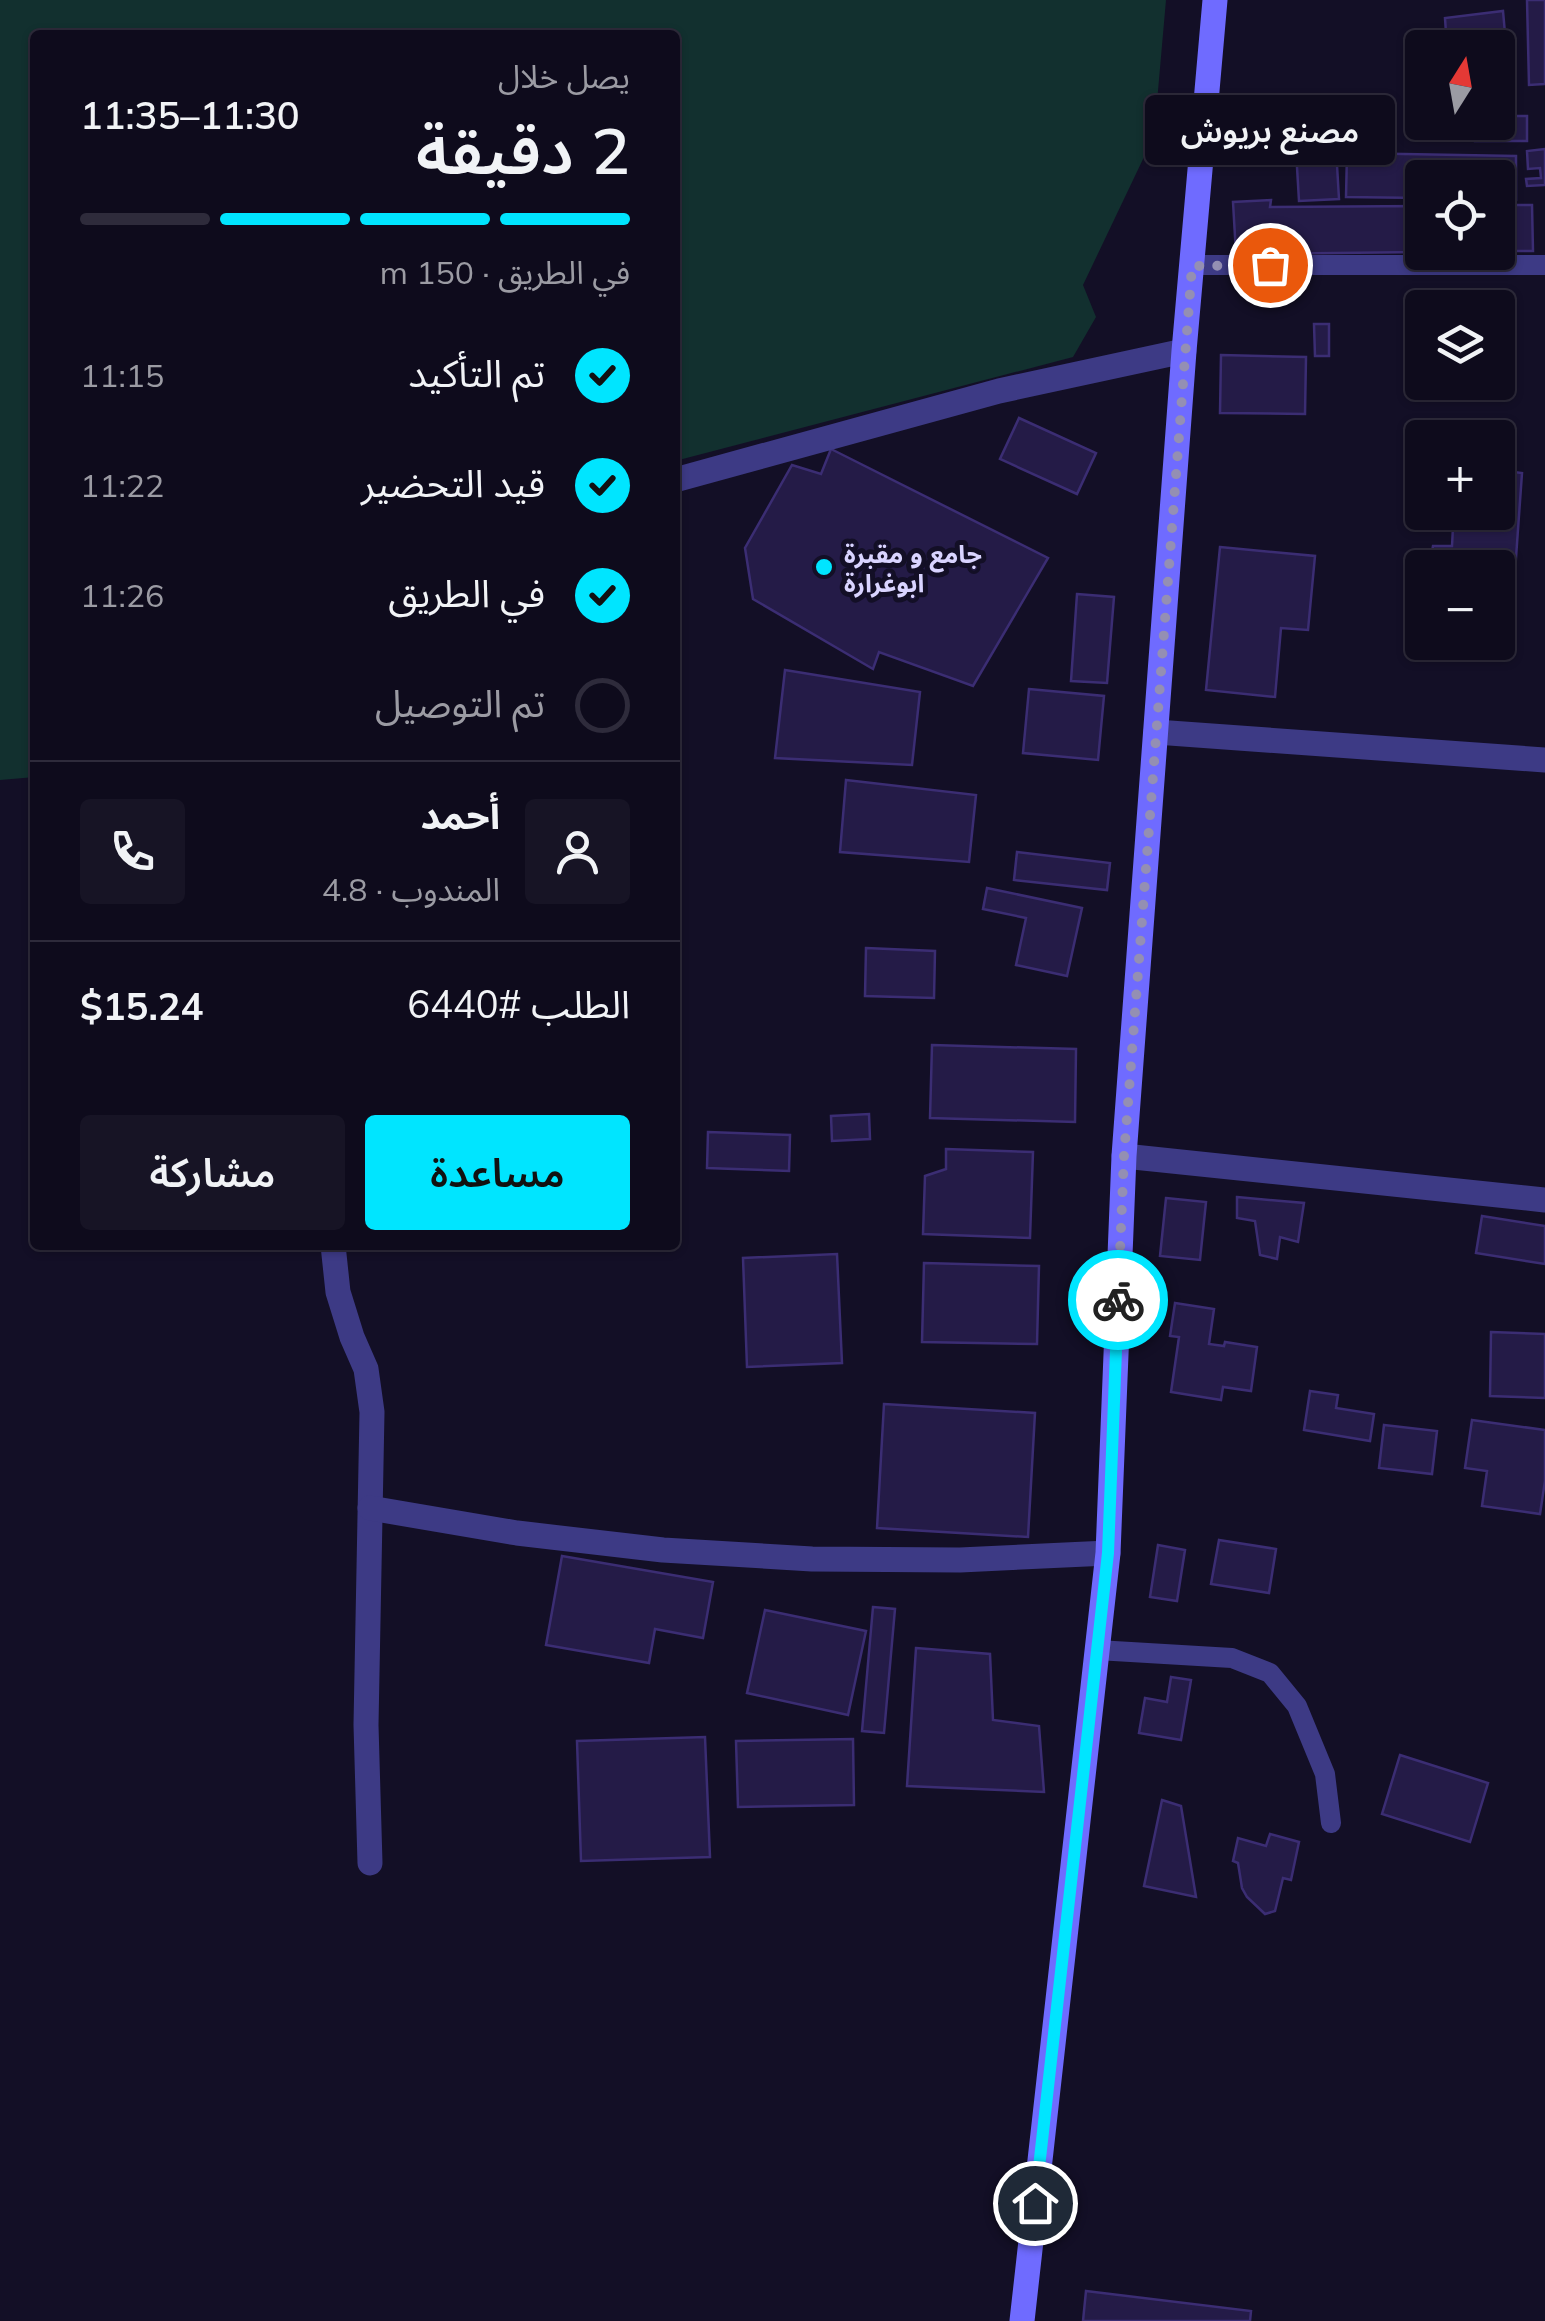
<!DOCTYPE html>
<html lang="ar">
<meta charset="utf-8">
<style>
:root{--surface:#0e0b1c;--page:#171425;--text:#f1f3f6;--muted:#9b9ba3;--line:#2e2b3b;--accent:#00e5ff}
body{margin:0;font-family:Mulish,"Noto Sans Arabic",sans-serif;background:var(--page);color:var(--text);direction:rtl;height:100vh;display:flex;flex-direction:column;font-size:38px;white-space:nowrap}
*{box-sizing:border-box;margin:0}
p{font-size:32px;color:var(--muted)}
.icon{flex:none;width:55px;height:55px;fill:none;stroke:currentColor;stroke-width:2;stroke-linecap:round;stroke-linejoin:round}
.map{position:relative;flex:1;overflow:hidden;direction:ltr}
.side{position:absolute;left:30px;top:30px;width:650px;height:1220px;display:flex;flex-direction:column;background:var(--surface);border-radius:10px;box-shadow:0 2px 8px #0004,0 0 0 2px var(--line);direction:rtl}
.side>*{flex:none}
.needle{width:65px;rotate:11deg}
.tools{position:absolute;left:1405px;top:30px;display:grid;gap:20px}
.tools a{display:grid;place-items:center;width:110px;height:110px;border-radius:10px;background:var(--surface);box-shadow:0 2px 8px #0004,0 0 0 2px var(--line);font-size:50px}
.pin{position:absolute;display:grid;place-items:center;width:85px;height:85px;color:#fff;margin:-42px;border:5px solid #fff;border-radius:50%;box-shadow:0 2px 10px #0007}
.courier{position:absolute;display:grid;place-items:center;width:100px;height:100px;margin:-50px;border:8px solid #00e5ff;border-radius:50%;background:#fff;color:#222;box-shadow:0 2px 12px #0007}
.bubble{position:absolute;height:70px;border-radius:10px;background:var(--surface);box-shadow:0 2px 8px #0004,0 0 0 2px var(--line);font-size:32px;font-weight:600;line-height:70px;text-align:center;direction:rtl}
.headline em{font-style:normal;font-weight:600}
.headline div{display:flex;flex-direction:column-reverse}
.headline{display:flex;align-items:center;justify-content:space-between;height:170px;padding:0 50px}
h1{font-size:65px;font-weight:600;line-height:75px}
.bar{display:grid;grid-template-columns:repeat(4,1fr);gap:15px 10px;align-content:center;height:120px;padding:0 50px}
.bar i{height:12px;border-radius:8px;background:var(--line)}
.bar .selected{background:var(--accent)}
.bar p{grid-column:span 4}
.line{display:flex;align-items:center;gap:25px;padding:0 50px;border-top:2px solid var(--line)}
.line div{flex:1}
.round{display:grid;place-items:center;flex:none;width:105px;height:105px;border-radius:10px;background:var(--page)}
ol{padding:0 50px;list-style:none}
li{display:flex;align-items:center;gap:30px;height:110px}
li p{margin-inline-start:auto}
li .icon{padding:10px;border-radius:50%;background:var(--accent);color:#111;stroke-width:4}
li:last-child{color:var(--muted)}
li i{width:55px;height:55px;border:5px solid var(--line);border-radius:50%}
.primary-button{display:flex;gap:20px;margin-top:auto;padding:20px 50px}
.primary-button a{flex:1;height:115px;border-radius:10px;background:var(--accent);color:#111;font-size:40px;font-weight:600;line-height:115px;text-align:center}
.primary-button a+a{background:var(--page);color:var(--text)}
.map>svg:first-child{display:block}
.green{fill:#12302f}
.building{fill:#241b47;stroke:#3b2d73;stroke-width:2.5}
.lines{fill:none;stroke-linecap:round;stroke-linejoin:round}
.lane{stroke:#3d3a85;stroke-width:20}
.street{stroke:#3d3a85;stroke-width:25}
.secondary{stroke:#6f6bff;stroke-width:25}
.done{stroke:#948fb3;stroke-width:10;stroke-dasharray:0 18}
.route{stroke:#00e5ff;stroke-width:12}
.poi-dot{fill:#00e5ff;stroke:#130f26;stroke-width:4}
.labels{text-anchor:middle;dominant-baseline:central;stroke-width:10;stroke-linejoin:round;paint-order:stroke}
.poi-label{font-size:25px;font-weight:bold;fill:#d9d4ff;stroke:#130f26;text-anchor:start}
</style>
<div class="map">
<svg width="1545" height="2321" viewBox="0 0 1545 2321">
<rect width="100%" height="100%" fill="#130f26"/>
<path class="green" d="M0 0H1166L1154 136 1083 285 1096 317 1073 357 675 461V35H35V777L0 780Z"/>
<g class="building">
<path d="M1527 0H1545V84L1529 85Z"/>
<path d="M1503 11 1511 100 1498 101V48H1447L1445 18Z"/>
<path d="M1498 116H1527V141H1475V122H1498Z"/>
<path d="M1336 148 1339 199 1299 201 1296 150Z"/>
<path d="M1545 149V185L1527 186 1526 179 1541 178 1540 168 1528 169 1527 151Z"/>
<path d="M1347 153 1516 156V200L1498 199V178H1422V198L1346 197Z"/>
<path d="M1271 200 1270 207 1422 206V252L1236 254 1233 202Z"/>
<path d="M1498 205H1532L1533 251H1498Z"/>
<path d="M1314 324H1329V356H1315Z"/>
<path d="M1221 355 1306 357 1305 414 1220 413Z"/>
<path d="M1019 418 1096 453 1077 494 1000 459Z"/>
<path d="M831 449 1048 558 973 686 879 652 873 669 753 599 745 548 792 465 821 474Z"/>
<path d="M1498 470 1522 473 1513 600 1498 598V568H1429L1433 546H1452L1453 527 1430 522V512H1498Z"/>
<path d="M1220 547 1315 556 1308 630 1281 628 1275 697 1206 690Z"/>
<path d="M1077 594 1114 597 1107 683 1071 681Z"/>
<path d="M785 670 920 692 912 765 775 758Z"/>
<path d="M1029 689 1104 696 1098 760 1023 753Z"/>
<path d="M846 780 976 795 969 862 840 852Z"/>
<path d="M1017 852 1110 863 1107 890 1014 880Z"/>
<path d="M987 888 1082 908 1067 976 1016 965 1026 918 983 909Z"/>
<path d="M866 948 935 951 934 998 865 996Z"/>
<path d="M932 1045 1076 1049 1075 1122 930 1118Z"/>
<path d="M869 1114 870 1139 832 1141 831 1116Z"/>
<path d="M708 1132 790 1135 789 1171 707 1168Z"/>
<path d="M946 1149 1033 1152 1030 1238 923 1234 925 1176 946 1169Z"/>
<path d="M1237 1197 1304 1203 1298 1242 1280 1237 1277 1259 1260 1255 1255 1221 1237 1218Z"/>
<path d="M1166 1198 1206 1202 1200 1260 1160 1256Z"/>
<path d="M1482 1216 1545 1226V1264L1476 1253Z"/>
<path d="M837 1254 842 1363 747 1367 743 1258Z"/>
<path d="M924 1263 1039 1266 1037 1344 922 1342Z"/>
<path d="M1175 1303 1214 1309 1209 1344 1224 1346 1225 1342 1257 1347 1251 1391 1223 1387 1221 1400 1171 1392 1179 1337 1170 1336Z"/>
<path d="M1491 1332 1545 1334V1398L1490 1396Z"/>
<path d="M1310 1391 1338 1395 1336 1408 1374 1414 1370 1441 1304 1430Z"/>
<path d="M884 1404 1035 1413 1028 1537 877 1528Z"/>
<path d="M1472 1420 1545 1430V1481L1540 1514 1482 1506 1487 1471 1465 1468Z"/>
<path d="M1384 1425 1437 1431 1432 1474 1379 1468Z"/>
<path d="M1219 1540 1276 1549 1269 1593 1211 1584Z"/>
<path d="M1158 1545 1185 1550 1177 1601 1150 1597Z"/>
<path d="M562 1556 713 1582 703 1638 655 1629 649 1663 546 1645Z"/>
<path d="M873 1607 895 1609 884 1733 862 1731Z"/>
<path d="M765 1610 866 1631 848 1715 747 1693Z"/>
<path d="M916 1648 990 1654 993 1720 1039 1726 1044 1792 907 1786Z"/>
<path d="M1171 1677 1191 1680 1181 1740 1139 1733 1145 1698 1167 1702Z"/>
<path d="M705 1737 710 1857 581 1861 577 1741Z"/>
<path d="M853 1739 854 1805 738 1807 736 1741Z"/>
<path d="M1400 1755 1488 1783 1470 1842 1382 1814Z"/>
<path d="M1162 1800 1181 1806 1196 1897 1144 1886Z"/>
<path d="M1270 1834 1299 1842 1291 1880 1283 1878 1275 1911 1265 1914 1247 1897 1242 1888 1238 1863 1233 1861 1238 1838 1266 1846Z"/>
<path d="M1086 2291 1251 2311 1250 2321H1083Z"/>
</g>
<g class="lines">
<g class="lane">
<path d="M1191 265H1545"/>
<path d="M1097 1650 1232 1658 1270 1673 1297 1706 1325 1774 1331 1823"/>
</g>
<g class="street">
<path d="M675 480 999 391 1184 351"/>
<path d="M1156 732 1545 760"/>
<path d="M1124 1156 1545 1200"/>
<path d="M333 1245 338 1292 352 1337 366 1369 372 1412 366 1725 370 1863"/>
<path d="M370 1508 517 1533 663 1550 812 1559 960 1560 1108 1553"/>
</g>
<path class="secondary" d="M1022 2321 1108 1553 1124 1156 1184 351 1215 0"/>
</g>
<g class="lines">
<path class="done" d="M1118 1300 1124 1156 1192 266 1270 265"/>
<path class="route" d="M1035 2203 1108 1553 1118 1300"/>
</g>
<circle class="poi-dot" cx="824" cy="567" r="10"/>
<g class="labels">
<g class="poi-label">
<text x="844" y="553">جامع و مقبرة<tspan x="844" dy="29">ابوغرارة</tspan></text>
</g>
</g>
</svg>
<div class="tools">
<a><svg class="needle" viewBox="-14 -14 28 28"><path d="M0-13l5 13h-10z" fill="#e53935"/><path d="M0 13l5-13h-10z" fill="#9b9ba3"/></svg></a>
<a><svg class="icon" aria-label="locate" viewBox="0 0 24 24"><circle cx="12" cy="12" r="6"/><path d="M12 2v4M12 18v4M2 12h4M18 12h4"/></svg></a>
<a><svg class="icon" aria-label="layers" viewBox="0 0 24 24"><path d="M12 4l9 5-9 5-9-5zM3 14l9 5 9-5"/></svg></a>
<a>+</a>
<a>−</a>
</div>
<div class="pin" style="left:1270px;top:265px;background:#ea580c"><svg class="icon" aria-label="bag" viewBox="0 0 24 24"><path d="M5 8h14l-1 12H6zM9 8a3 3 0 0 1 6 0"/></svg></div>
<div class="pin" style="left:1035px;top:2203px;background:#1f2937"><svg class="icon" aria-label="home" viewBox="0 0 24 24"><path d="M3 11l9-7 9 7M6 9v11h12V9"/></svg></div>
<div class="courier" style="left:1118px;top:1300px"><svg class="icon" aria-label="bike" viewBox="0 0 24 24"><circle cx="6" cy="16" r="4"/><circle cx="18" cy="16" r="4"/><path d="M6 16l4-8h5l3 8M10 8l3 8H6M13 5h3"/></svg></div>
<div class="bubble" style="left:1145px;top:95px;width:250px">مصنع بريوش</div>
<section class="side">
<div class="headline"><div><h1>2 دقيقة</h1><p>يصل خلال</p></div><em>11:30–11:35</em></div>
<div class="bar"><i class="selected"></i><i class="selected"></i><i class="selected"></i><i></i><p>في الطريق · 150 m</p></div>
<ol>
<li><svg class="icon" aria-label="check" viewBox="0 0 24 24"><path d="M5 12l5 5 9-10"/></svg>تم التأكيد<p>11:15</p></li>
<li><svg class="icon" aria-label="check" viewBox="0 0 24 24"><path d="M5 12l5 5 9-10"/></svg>قيد التحضير<p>11:22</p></li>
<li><svg class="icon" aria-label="check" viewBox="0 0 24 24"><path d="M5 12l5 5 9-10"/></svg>في الطريق<p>11:26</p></li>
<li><i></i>تم التوصيل</li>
</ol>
<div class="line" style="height:180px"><a class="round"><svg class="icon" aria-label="person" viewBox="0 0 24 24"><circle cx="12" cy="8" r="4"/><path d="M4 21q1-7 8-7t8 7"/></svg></a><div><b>أحمد</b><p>المندوب · 4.8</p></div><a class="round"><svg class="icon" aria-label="phone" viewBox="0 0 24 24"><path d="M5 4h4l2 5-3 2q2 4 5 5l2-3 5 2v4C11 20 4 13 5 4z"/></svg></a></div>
<div class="line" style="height:130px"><div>الطلب #6440</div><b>$15.24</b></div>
<div class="primary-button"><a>مساعدة</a><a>مشاركة</a></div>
</section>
</div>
